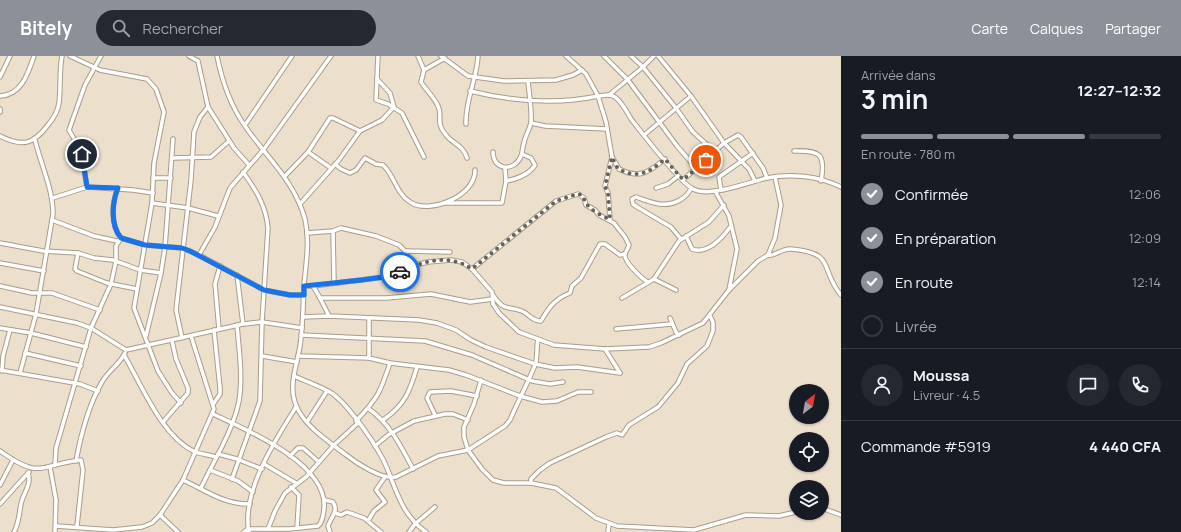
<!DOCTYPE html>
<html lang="fr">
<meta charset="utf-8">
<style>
:root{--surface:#171b24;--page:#242831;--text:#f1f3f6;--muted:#9ea1a6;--line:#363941;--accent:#8c9099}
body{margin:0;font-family:Manrope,sans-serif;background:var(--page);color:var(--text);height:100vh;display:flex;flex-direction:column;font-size:15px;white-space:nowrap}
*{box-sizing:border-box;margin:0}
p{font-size:13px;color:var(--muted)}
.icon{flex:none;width:22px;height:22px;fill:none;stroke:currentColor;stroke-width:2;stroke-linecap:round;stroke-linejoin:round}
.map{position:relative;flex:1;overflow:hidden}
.details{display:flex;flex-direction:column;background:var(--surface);width:340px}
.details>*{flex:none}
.needle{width:26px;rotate:31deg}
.fabs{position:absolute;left:789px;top:328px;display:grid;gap:8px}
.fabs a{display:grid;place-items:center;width:40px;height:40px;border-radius:50%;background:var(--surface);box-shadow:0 1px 3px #0004;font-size:20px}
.pin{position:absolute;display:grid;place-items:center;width:34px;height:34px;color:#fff;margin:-17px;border:2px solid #fff;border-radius:50%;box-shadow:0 1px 4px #0007}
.courier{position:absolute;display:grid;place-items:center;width:40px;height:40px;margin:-20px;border:3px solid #1a73e8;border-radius:50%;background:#fff;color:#222;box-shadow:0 1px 5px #0007}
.headline em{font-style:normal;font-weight:700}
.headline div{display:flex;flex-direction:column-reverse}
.headline{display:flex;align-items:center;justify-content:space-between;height:68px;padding:0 20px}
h1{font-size:26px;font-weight:700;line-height:30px}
.bar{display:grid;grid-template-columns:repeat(4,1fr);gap:6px 4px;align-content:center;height:48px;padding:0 20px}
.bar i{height:5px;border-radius:3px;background:var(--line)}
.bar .active{background:var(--accent)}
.bar p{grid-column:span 4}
.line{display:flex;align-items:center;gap:10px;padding:0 20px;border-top:1px solid var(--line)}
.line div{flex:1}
.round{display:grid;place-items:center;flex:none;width:42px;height:42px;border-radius:21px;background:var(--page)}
ol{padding:0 20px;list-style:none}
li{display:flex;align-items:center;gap:12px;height:44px}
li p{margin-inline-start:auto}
li .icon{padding:4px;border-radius:50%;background:var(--accent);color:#fff;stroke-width:4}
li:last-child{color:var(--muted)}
li i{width:22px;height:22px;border:2px solid var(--line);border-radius:50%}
header{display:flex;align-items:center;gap:24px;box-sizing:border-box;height:56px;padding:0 20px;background:var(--accent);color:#fff}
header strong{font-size:19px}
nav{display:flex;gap:22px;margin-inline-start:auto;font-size:14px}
.search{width:280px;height:36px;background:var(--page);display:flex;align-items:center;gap:10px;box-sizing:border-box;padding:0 14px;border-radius:22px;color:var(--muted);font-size:15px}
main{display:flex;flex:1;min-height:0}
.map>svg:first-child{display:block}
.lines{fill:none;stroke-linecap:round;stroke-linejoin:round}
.minor-casing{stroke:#a89d8a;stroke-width:5.5}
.minor{stroke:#fff;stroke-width:3.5}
.done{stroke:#686156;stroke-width:4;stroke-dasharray:0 7.2}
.route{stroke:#1a73e8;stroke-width:5}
</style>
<header>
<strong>Bitely</strong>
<div class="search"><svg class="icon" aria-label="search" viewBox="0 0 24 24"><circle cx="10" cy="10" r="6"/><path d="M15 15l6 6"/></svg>Rechercher</div>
<nav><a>Carte</a><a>Calques</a><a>Partager</a></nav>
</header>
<main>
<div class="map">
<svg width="841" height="476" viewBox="0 0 841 476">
<rect width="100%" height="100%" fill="#ece0cd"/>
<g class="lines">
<g class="minor-casing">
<g id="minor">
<path d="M70 0 100 14 147 23 156 33 164 56 154 107 152 147 134 252 158 315 172 337 181 347"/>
<path d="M189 0 198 5 208 51 234 92 249 109"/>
<path d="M217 0C222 25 230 49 245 70 267 102 294 124 305 163 310 185 306 207 304 229 303 250 303 270 300 290 297 309 288 330 296 349 304 370 328 385 345 398 356 407 382 424 396 421L438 400 468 394 482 413 493 424 504 427H531L556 432 596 462 617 470 694 474 746 459 779 460 796 456"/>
<path d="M378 0 376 44 388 48 402 57 424 101"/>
<path d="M418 0 424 14 421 26C426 34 434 41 438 50 443 60 435 67 446 79 453 88 464 90 467 102"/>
<path d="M441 0 468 20 504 25 556 24 573 19 582 14"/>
<path d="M566 0 586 18 598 40C603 40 610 37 615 41 622 46 627 56 631 63 642 77 680 127 693 133 711 142 748 126 767 122 791 117 819 120 841 131"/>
<path d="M604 0 628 24 677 90 696 112"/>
<path d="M631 0 643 11 676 52 693 76 715 96"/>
<path d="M658 0 691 40 724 87 749 113 755 125"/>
<path d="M424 14 445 2"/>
<path d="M0 21 10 0"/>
<path d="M470 35C510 45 557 49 598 40L606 66 612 101 619 113C639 123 648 117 665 103"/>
<path d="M609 39 643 11 654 0"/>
<path d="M0 40C22 39 28 17 34 0"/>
<path d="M0 53V56"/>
<path d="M531 67 545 70 607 73"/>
<path d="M466 68C465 44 477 23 478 0"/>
<path d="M245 69 292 0"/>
<path d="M644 79 691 40"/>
<path d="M0 80C22 91 33 89 48 69 53 63 58 55 59 47 61 31 59 16 62 0"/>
<path d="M794 95C820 94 826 98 821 125"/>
<path d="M308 96 331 112"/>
<path d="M493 96C493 115 515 116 521 100 523 96 522 91 524 87 525 80 530 73 531 66 532 53 529 38 528 25"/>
<path d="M173 102 211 101 229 85"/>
<path d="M335 108 341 113 350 117 356 114 365 102 376 108 383 109C394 119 396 137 410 146 429 159 476 140 475 114"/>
<path d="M505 112 506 125C516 123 529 119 535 109L531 102 522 98"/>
<path d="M285 120 308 96 330 62H333L360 75"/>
<path d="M153 122H171"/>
<path d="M683 124 724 87 738 79 741 81 763 112 767 122"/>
<path d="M87 131 81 95 69 74 85 29 101 0"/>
<path d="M118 132C112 146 110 169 121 182L145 189 182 192 199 199 264 234 290 239H304"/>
<path d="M656 132 668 128 678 120"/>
<path d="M721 134 719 121 753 97"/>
<path d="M715 135 729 160 737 193 729 234"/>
<path d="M53 142 87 131 133 134 153 137"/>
<path d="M152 147 188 152 218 160"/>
<path d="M446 147H502L506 125"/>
<path d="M300 148 339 104 360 75 382 64 394 51 390 37 377 23"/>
<path d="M610 163 608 137 605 130 612 101"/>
<path d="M52 164 94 180 117 185"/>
<path d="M333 175 334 227"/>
<path d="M307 177 333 175 341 172 376 180 399 189 405 195 412 210"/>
<path d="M686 180 692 193C708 199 723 181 731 170"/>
<path d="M681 183 671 171 637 151 633 148 632 143 636 141C651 146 664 153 680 144 685 141 689 138 691 132"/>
<path d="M0 187 43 195 78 197 94 202 113 204 140 214 161 217"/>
<path d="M405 195 450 196"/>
<path d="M78 197 75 213 77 215 107 227 137 233"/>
<path d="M199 199 215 171 230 132 264 93 331 0"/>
<path d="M768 199C774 201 782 192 791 193 837 197 819 213 841 239"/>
<path d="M0 207 44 215"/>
<path d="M472 213 556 145 578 138 584 142 586 149 595 154 599 159 614 167 625 181 629 189C628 193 626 195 625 198 623 205 642 223 648 226"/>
<path d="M237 219 243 268"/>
<path d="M654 223 676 234"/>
<path d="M0 230 32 237H52L100 254"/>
<path d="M304 230H313L391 220 412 210 428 206 451 204 462 206 472 213 492 236 493 248 499 257 519 276 554 289 605 293 649 291 661 287 703 267 729 234 758 205 768 199 775 182 781 149 775 121"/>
<path d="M313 230 320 242H386L431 238 470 246 493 243"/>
<path d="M493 239C505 257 507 249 522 255 530 259 532 265 541 265 549 251 555 243 570 237L572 230 581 222 600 188H605L620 199 625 198"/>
<path d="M320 242 329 260"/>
<path d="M622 242 654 223 679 185 709 166 724 149"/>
<path d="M0 251 77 267 91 272 126 294 243 268 262 266 302 272"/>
<path d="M303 261 329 260 419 264 437 267 456 274 471 284 486 291 535 308 555 312 577 311 620 317"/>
<path d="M670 262 676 276 679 279"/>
<path d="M0 272 31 277 86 291"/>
<path d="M219 273 215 228 220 210"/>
<path d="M616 273 672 268"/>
<path d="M301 279 425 285 472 299 532 325 550 328 563 326"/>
<path d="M146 280 161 217 165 191 173 83"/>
<path d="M182 282 176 254 191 124 194 76 200 61 208 51"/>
<path d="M605 293 620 317"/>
<path d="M25 297 81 310"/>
<path d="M124 299C142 329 161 380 195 396 201 398 210 399 216 401"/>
<path d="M262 300 297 306"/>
<path d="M298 300 369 302 390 307 449 314 466 319 520 340 542 346 557 345 578 336H591"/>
<path d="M369 302V262"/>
<path d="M0 314 80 328 98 335"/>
<path d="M2 315 3 300 10 274"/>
<path d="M20 317 36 258 53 158C53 133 41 109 35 84"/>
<path d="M294 320C307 326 321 330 333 338 350 351 379 392 387 412 397 437 403 460 426 476"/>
<path d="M481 324 474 348 464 371V381L468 394 505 370 510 364C518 345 528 327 535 309 538 301 536 292 538 284"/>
<path d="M214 347 220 338V332L214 274"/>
<path d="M369 353C390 368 401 390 413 413"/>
<path d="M213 358C247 374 329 408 324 453 323 459 323 466 318 470L289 473H248L244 476"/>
<path d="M435 359 427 342 430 336 451 335 477 340"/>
<path d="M383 364C405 349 410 335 417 311"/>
<path d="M356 365C378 342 380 337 390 307"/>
<path d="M163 366 188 337V332L176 303 172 285"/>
<path d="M307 366 327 335"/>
<path d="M375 390 388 379 414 365 445 358H453L468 364"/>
<path d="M0 395C41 424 38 409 81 404L83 414 77 470"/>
<path d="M218 398 237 403 262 413"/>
<path d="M290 400 298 392H303L319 406"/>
<path d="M76 405C81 378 88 350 102 326 108 315 120 308 125 297"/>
<path d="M264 408 296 427"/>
<path d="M55 409 56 392 91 272 111 228 116 205V190L121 182"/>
<path d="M50 411 56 444 55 476"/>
<path d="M210 414 238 425 253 436"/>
<path d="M232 423 260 345 262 266 268 172C266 150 256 134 243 116"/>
<path d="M183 424C205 434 225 449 250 448"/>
<path d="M531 427V423L540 414 550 407 606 381 617 377 622 379 629 369 658 351 678 327 687 308 707 290 713 275V266L710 260"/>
<path d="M0 429 13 404"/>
<path d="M291 431 299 439 297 472"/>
<path d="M201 432C214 404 233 375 239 345 243 320 239 294 237 269"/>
<path d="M325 444 333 446C339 455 331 461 328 470L330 476"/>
<path d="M0 448 29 416"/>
<path d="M822 452 841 459"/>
<path d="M335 457 341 459 347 456 364 462 381 476"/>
<path d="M160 459 178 476"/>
<path d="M368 465 374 455 385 446 376 434 385 421"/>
<path d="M56 470 113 474 142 471 152 467 160 459 183 424 214 353 191 280"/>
<path d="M268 473 275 455 285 437 306 421 334 389 358 367"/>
<path d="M14 476C19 467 19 458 21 448 23 437 32 429 28 417"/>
<path d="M249 476C241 436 276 383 296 351"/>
<path d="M409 476 415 468 435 451"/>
<path d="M608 476 609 468"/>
</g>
</g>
<use href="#minor" class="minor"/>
</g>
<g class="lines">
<path class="done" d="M400 216C425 205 448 197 472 213L556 145 578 138 582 139C584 142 584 144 586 147 588 152 604 162 610 163L608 137 605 130 612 101 618 113C639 123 648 117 665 103L683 124 706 104"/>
<path class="route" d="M82 98 87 131 118 132C112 146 110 169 121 182L145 189 182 192 190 195 264 234 290 239H304V230L362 224 391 220 400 216"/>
</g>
</svg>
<div class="fabs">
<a><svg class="needle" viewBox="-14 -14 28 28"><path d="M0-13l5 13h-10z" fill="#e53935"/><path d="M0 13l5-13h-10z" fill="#9ea1a6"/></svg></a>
<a><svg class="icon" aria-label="locate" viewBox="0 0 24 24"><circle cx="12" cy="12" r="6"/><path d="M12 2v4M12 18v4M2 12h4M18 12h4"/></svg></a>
<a><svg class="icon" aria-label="layers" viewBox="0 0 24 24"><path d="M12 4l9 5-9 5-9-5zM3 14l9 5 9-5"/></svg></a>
</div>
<div class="pin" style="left:706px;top:104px;background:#ea580c"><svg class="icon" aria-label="bag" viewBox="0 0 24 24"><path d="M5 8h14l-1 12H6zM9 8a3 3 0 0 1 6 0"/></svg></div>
<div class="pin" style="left:82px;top:98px;background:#1f2937"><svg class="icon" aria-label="home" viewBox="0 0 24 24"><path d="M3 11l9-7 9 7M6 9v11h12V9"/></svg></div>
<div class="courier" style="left:400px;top:216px"><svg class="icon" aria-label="car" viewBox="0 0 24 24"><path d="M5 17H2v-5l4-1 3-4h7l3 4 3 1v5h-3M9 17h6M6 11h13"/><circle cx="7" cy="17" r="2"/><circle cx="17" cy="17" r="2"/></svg></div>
</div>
<section class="details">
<div class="headline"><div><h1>3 min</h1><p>Arrivée dans</p></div><em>12:27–12:32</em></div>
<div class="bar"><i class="active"></i><i class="active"></i><i class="active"></i><i></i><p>En route · 780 m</p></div>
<ol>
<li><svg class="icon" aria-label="check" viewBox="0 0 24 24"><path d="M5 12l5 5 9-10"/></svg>Confirmée<p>12:06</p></li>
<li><svg class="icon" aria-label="check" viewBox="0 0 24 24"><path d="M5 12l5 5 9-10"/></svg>En préparation<p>12:09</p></li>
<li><svg class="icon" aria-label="check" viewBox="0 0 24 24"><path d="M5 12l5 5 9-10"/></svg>En route<p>12:14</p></li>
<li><i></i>Livrée</li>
</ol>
<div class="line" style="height:72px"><a class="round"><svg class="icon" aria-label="person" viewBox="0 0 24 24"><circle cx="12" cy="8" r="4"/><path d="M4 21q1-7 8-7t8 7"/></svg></a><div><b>Moussa</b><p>Livreur · 4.5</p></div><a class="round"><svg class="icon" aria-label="chat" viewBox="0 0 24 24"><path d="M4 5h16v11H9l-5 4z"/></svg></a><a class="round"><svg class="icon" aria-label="phone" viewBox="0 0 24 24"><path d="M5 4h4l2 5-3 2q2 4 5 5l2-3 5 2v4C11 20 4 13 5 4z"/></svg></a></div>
<div class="line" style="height:52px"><div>Commande #5919</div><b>4 440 CFA</b></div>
</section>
</main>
